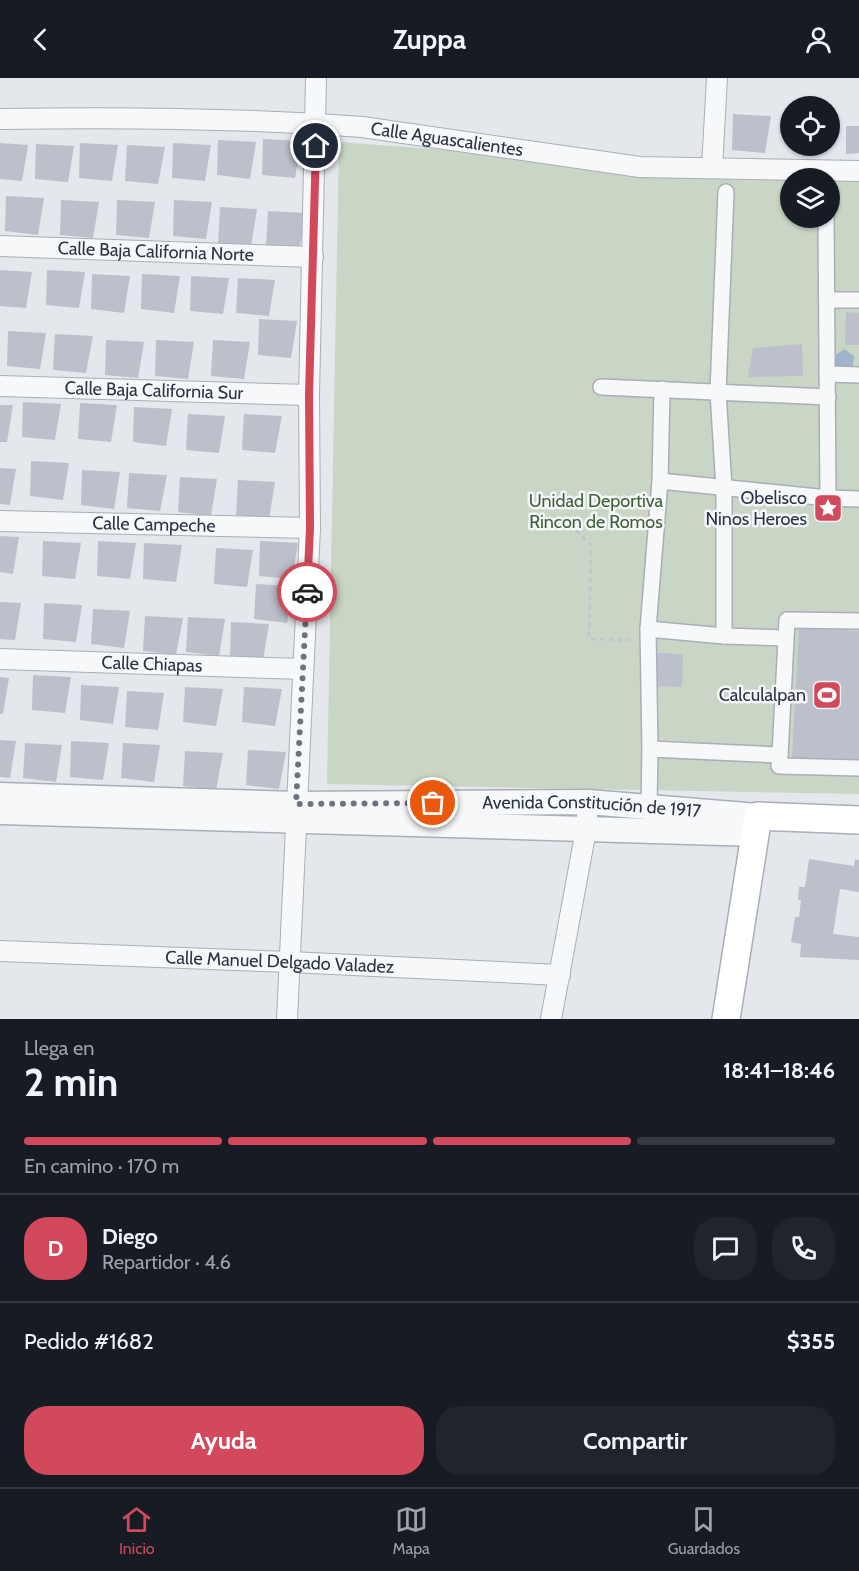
<!DOCTYPE html>
<html lang="es">
<meta charset="utf-8">
<style>
:root{--surface:#171b24;--page:#20242c;--text:#f1f3f6;--muted:#9ea1a6;--line:#363941;--accent:#d1495b}
body{margin:0;font-family:Cabin,sans-serif;background:var(--page);color:var(--text);height:100vh;display:flex;flex-direction:column;font-size:22px;white-space:nowrap}
*{box-sizing:border-box;margin:0}
p{font-size:20px;color:var(--muted)}
.icon{flex:none;width:33px;height:33px;fill:none;stroke:currentColor;stroke-width:2;stroke-linecap:round;stroke-linejoin:round}
.map{position:relative;height:941px;overflow:hidden}
.details{display:flex;flex-direction:column;background:var(--surface);flex:1}
.details>*{flex:none}
.controls{position:absolute;left:780px;top:18px;display:grid;gap:12px}
.controls a{display:grid;place-items:center;width:60px;height:60px;border-radius:50%;background:var(--surface);box-shadow:0 2px 4px #0004;font-size:30px}
.pin{position:absolute;display:grid;place-items:center;width:51px;height:51px;color:#fff;margin:-26px;border:3px solid #fff;border-radius:50%;box-shadow:0 2px 6px #0007}
.courier{position:absolute;display:grid;place-items:center;width:60px;height:60px;margin:-30px;border:4px solid #d1495b;border-radius:50%;background:#fff;color:#222;box-shadow:0 2px 8px #0007}
.summary em{font-style:normal;font-weight:700}
.summary div{display:flex;flex-direction:column-reverse}
.summary{display:flex;align-items:center;justify-content:space-between;height:102px;padding:0 24px}
h1{font-size:39px;font-weight:700;line-height:45px}
.bar{display:grid;grid-template-columns:repeat(4,1fr);gap:9px 6px;align-content:center;height:72px;padding:0 24px}
.bar i{height:8px;border-radius:4px;background:var(--line)}
.bar .selected{background:var(--accent)}
.bar p{grid-column:span 4}
.line{display:flex;align-items:center;gap:15px;padding:0 24px;border-top:2px solid var(--line)}
.line div{flex:1}
.round{display:grid;place-items:center;flex:none;width:63px;height:63px;border-radius:24px;background:var(--page)}
.button{display:flex;gap:12px;margin-top:auto;padding:12px 24px}
.button a{flex:1;height:69px;border-radius:24px;background:var(--accent);color:#fff;font-size:24px;font-weight:700;line-height:69px;text-align:center}
.button a+a{background:var(--page);color:var(--text)}
header{display:flex;justify-content:space-between;align-items:center;height:78px;padding:0 24px;background:var(--surface);font-size:27px;font-weight:700}
.tab-bar{display:flex;justify-content:space-around;align-items:center;height:84px;border-top:2px solid var(--line);background:var(--surface);font-size:16px;color:var(--muted)}
.tab-bar a{display:grid;justify-items:center;gap:3px}
.tab-bar .selected{color:var(--accent)}
.map>svg:first-child{display:block}
.green{fill:#c9d6c5;fill-rule:evenodd}
.water{fill:#9fb4cc}
.building{fill:#bbc0ca}
.lines{fill:none;stroke-linecap:round;stroke-linejoin:round}
.pedestrian-casing{stroke:#a9aeb7;stroke-width:18}
.minor-casing{stroke:#a9aeb7;stroke-width:22}
.tertiary-casing{stroke:#a9aeb7;stroke-width:27}
.secondary-casing{stroke:#a9aeb7;stroke-width:30}
.path{stroke:#c2c5cb;stroke-width:3;stroke-dasharray:4.5 4.5;stroke-linecap:butt}
.pedestrian{stroke:#f7f8fa;stroke-width:15}
.minor{stroke:#f7f8fa;stroke-width:20}
.tertiary{stroke:#f7f8fa;stroke-width:24}
.secondary{stroke:#fff;stroke-width:27}
.done{stroke:#6c737f;stroke-width:6;stroke-dasharray:0 10.8}
.route{stroke:#d1495b;stroke-width:8}
.labels{text-anchor:middle;dominant-baseline:central;stroke-width:5;stroke-linejoin:round;paint-order:stroke}
.street-label{font-size:18px;fill:#2b3445;stroke:#f4f6f9}
.poi-label{font-size:18px;fill:#2b3445;stroke:#f4f6f9;text-anchor:end}
.park-label{font-size:18px;fill:#3f6138;stroke:#f4f6f9}
</style>
<header><svg class="icon" aria-label="back" viewBox="0 0 24 24"><path d="M15 5l-7 7 7 7"/></svg>Zuppa<svg class="icon" aria-label="person" viewBox="0 0 24 24"><circle cx="12" cy="8" r="4"/><path d="M4 21q1-7 8-7t8 7"/></svg></header>
<div class="map">
<svg width="859" height="941" viewBox="0 0 859 941">
<rect width="100%" height="100%" fill="#e4e7ec"/>
<path class="green" d="M339 64 859 103V716L327 706ZM790 100H830V140H790Z"/>
<path class="water" d="M844 271 854 278 852 293 835 294V278Z"/>
<g class="building">
<path d="M733 36 771 38 765 75 732 72Z"/>
<path d="M846 48H859V75L846 76Z"/>
<path d="M263 61 301 63 295 100 262 97Z"/>
<path d="M218 62 256 64 250 101 217 97Z"/>
<path d="M0 65 28 67 22 103 0 101Z"/>
<path d="M80 65 118 67 112 103 79 100Z"/>
<path d="M173 65 211 67 205 103 172 100Z"/>
<path d="M36 66 74 68 68 104 35 101Z"/>
<path d="M127 67 165 69 158 106 125 103Z"/>
<path d="M6 118 44 120 38 157 5 153Z"/>
<path d="M61 122 99 124 93 160 60 157Z"/>
<path d="M117 122 155 124 149 160 116 157Z"/>
<path d="M174 122 212 124 206 161 173 158Z"/>
<path d="M220 129 257 131 251 168 218 165Z"/>
<path d="M268 133 306 135 299 172 266 168Z"/>
<path d="M0 192 32 194 26 230 0 228Z"/>
<path d="M47 192 85 194 79 230 46 227Z"/>
<path d="M92 196 130 198 124 235 91 231Z"/>
<path d="M142 196 180 198 174 235 141 231Z"/>
<path d="M191 198 229 200 223 236 190 233Z"/>
<path d="M238 200 275 202 269 238 236 235Z"/>
<path d="M846 234 859 235V267H845Z"/>
<path d="M259 241 297 243 291 280 258 277Z"/>
<path d="M8 253 46 255 40 291 7 288Z"/>
<path d="M55 256 93 258 86 295 53 292Z"/>
<path d="M106 262 144 264 138 300 105 297Z"/>
<path d="M156 262 194 264 188 301 155 298Z"/>
<path d="M213 262 250 264 244 301 211 298Z"/>
<path d="M802 266 803 298 748 299 753 270Z"/>
<path d="M23 324 61 326 55 362 22 359Z"/>
<path d="M80 325 117 327 111 364 78 361Z"/>
<path d="M0 327H13L7 364H0Z"/>
<path d="M134 329 172 331 166 368 133 364Z"/>
<path d="M188 336 225 338 219 375 186 372Z"/>
<path d="M244 336 282 338 275 375 242 372Z"/>
<path d="M31 383 69 385 63 422 30 418Z"/>
<path d="M0 390 16 391 10 427 0 426Z"/>
<path d="M82 392 120 394 114 431 81 427Z"/>
<path d="M129 395 167 397 160 433 127 430Z"/>
<path d="M180 399 217 401 211 438 178 434Z"/>
<path d="M238 402 275 404 269 441 236 437Z"/>
<path d="M0 458 19 459 13 496 0 494Z"/>
<path d="M43 463 81 465 75 501 42 498Z"/>
<path d="M98 463 136 465 130 501 97 498Z"/>
<path d="M260 463 298 465 292 501 259 498Z"/>
<path d="M144 465 182 467 176 504 143 501Z"/>
<path d="M216 470 253 472 247 509 214 506Z"/>
<path d="M256 506 293 508 287 545 254 541Z"/>
<path d="M0 524 21 525 15 562 0 561Z"/>
<path d="M44 525 82 527 76 564 43 561Z"/>
<path d="M93 531 130 533 124 570 91 566Z"/>
<path d="M145 538 183 540 176 577 143 573Z"/>
<path d="M188 539 225 541 219 578 186 574Z"/>
<path d="M231 544 269 546 263 582 230 579Z"/>
<path d="M799 550 859 553V682L792 680Z"/>
<path d="M657 575 683 576 682 609 656 608Z"/>
<path d="M33 597 71 599 65 635 32 632Z"/>
<path d="M0 599 9 600 3 636H0Z"/>
<path d="M81 607 119 609 113 646 80 642Z"/>
<path d="M185 609 223 611 216 648 183 644Z"/>
<path d="M244 609 282 611 275 648 242 644Z"/>
<path d="M127 613 164 615 158 652 125 649Z"/>
<path d="M0 662 16 663 10 700 0 699Z"/>
<path d="M71 663 109 665 103 702 70 699Z"/>
<path d="M25 665 62 667 56 704 23 700Z"/>
<path d="M123 665 160 667 154 704 121 700Z"/>
<path d="M248 672 286 674 279 711 246 707Z"/>
<path d="M185 673 223 675 216 712 183 708Z"/>
<path d="M809 781 854 788 855 781 859 782V814L840 811 833 856 859 859V882L800 879 801 866 791 864 795 839H799L801 822H798L799 809H805Z"/>
</g>
<g class="lines">
<g class="pedestrian-casing">
<g id="pedestrian">
<path d="M726 114 718 314 724 410V558L785 560"/>
<path d="M826 140 828 420"/>
<path d="M827 222H859"/>
<path d="M827 296 859 297"/>
<path d="M601 309 828 319"/>
<path d="M660 403 828 420 859 421"/>
<path d="M648 551 660 403 662 311"/>
<path d="M650 671 648 551 724 558"/>
<path d="M780 677 779 688 859 690"/>
<path d="M649 729 650 671 780 677 787 542 859 543"/>
</g>
</g>
<g class="minor-casing">
<g id="minor">
<path id="s1" d="M0 41C120 39 242 40 362 49L640 89 859 93"/>
<path d="M712 90 717 0"/>
<path id="s2" d="M0 168 313 179"/>
<path id="s3" d="M0 308 309 317"/>
<path id="s4" d="M0 443 310 450"/>
<path id="s5" d="M0 581 303 591"/>
<path id="s6" d="M0 873 290 884 560 897"/>
<path d="M287 941 310 450 309 317 316 0"/>
<path d="M551 941 586 752 588 724"/>
</g>
</g>
<g class="tertiary-casing">
<g id="tertiary">
<path id="s7" d="M0 717 296 726 588 724 758 738"/>
<path d="M0 734 756 756"/>
</g>
</g>
<g class="secondary-casing">
<path id="secondary" d="M726 941 758 738 859 742"/>
</g>
<path class="path" d="M576 452 591 467 589 561 634 562"/>
<use href="#pedestrian" class="pedestrian"/>
<use href="#minor" class="minor"/>
<use href="#tertiary" class="tertiary"/>
<use href="#secondary" class="secondary"/>
</g>
<g class="lines">
<path class="done" d="M307 514 296 726 433 725"/>
<path class="route" d="M307 514 310 450 309 317 316 68"/>
</g>
<defs>
<g id="sight-square" transform="scale(1.5)"><rect x="-9" y="-9" width="18" height="18" rx="4" fill="#d1495b" stroke="#f4f6f9"/><path d="M0-6L1.8-2.2L6-1.7L2.9 1.2L3.7 5.4L0 3.3L-3.7 5.4L-2.9 1.2L-6-1.7L-1.8-2.2Z" fill="#fff"/></g>
<g id="stadium-square" transform="scale(1.5)"><rect x="-9" y="-9" width="18" height="18" rx="4" fill="#d1495b" stroke="#f4f6f9"/><path d="M0-5a6.5 5 0 1 0 0 10a6.5 5 0 1 0 0-10ZM-3.5-1.8h7v3.6h-7Z" fill="#fff"/></g>
</defs>
<g fill-rule="evenodd">
<use href="#sight-square" x="828" y="430"/>
<use href="#stadium-square" x="827" y="617"/>
</g>
<g class="labels">
<g class="street-label">
<text stroke="none"><textPath href="#s1" startOffset="448">Calle Aguascalientes</textPath></text>
<text stroke="none"><textPath href="#s2" startOffset="156">Calle Baja California Norte</textPath></text>
<text stroke="none"><textPath href="#s3" startOffset="154">Calle Baja California Sur</textPath></text>
<text stroke="none"><textPath href="#s4" startOffset="154">Calle Campeche</textPath></text>
<text stroke="none"><textPath href="#s5" startOffset="152">Calle Chiapas</textPath></text>
<text stroke="none"><textPath href="#s7" startOffset="592">Avenida Constitución de 1917</textPath></text>
<text stroke="none"><textPath href="#s6" startOffset="280">Calle Manuel Delgado Valadez</textPath></text>
</g>
<g class="poi-label">
<text x="807" y="420">Obelisco<tspan x="807" dy="21">Ninos Heroes</tspan></text>
<text x="806" y="617">Calculalpan</text>
</g>
<g class="park-label">
<text x="596" y="423">Unidad Deportiva<tspan x="596" dy="21">Rincon de Romos</tspan></text>
</g>
</g>
</svg>
<div class="controls">
<a><svg class="icon" aria-label="locate" viewBox="0 0 24 24"><circle cx="12" cy="12" r="6"/><path d="M12 2v4M12 18v4M2 12h4M18 12h4"/></svg></a>
<a><svg class="icon" aria-label="layers" viewBox="0 0 24 24"><path d="M12 4l9 5-9 5-9-5zM3 14l9 5 9-5"/></svg></a>
</div>
<div class="pin" style="left:433px;top:725px;background:#ea580c"><svg class="icon" aria-label="bag" viewBox="0 0 24 24"><path d="M5 8h14l-1 12H6zM9 8a3 3 0 0 1 6 0"/></svg></div>
<div class="pin" style="left:316px;top:68px;background:#1f2937"><svg class="icon" aria-label="home" viewBox="0 0 24 24"><path d="M3 11l9-7 9 7M6 9v11h12V9"/></svg></div>
<div class="courier" style="left:307px;top:514px"><svg class="icon" aria-label="car" viewBox="0 0 24 24"><path d="M5 17H2v-5l4-1 3-4h7l3 4 3 1v5h-3M9 17h6M6 11h13"/><circle cx="7" cy="17" r="2"/><circle cx="17" cy="17" r="2"/></svg></div>
</div>
<section class="details">
<div class="summary"><div><h1>2 min</h1><p>Llega en</p></div><em>18:41–18:46</em></div>
<div class="bar"><i class="selected"></i><i class="selected"></i><i class="selected"></i><i></i><p>En camino · 170 m</p></div>
<div class="line" style="height:108px"><b class="round" style="background:var(--accent);color:#fff">D</b><div><b>Diego</b><p>Repartidor · 4.6</p></div><a class="round"><svg class="icon" aria-label="chat" viewBox="0 0 24 24"><path d="M4 5h16v11H9l-5 4z"/></svg></a><a class="round"><svg class="icon" aria-label="phone" viewBox="0 0 24 24"><path d="M5 4h4l2 5-3 2q2 4 5 5l2-3 5 2v4C11 20 4 13 5 4z"/></svg></a></div>
<div class="line" style="height:78px"><div>Pedido #1682</div><b>$355</b></div>
<div class="button"><a>Ayuda</a><a>Compartir</a></div>
</section>
<nav class="tab-bar">
<a class="selected"><svg class="icon" aria-label="home" viewBox="0 0 24 24"><path d="M3 11l9-7 9 7M6 9v11h12V9"/></svg>Inicio</a>
<a><svg class="icon" aria-label="map" viewBox="0 0 24 24"><path d="M3 6l6-2 6 2 6-2v14l-6 2-6-2-6 2zM9 4v14M15 6v14"/></svg>Mapa</a>
<a><svg class="icon" aria-label="saved" viewBox="0 0 24 24"><path d="M7 4h10v16l-5-4-5 4z"/></svg>Guardados</a>
</nav>
